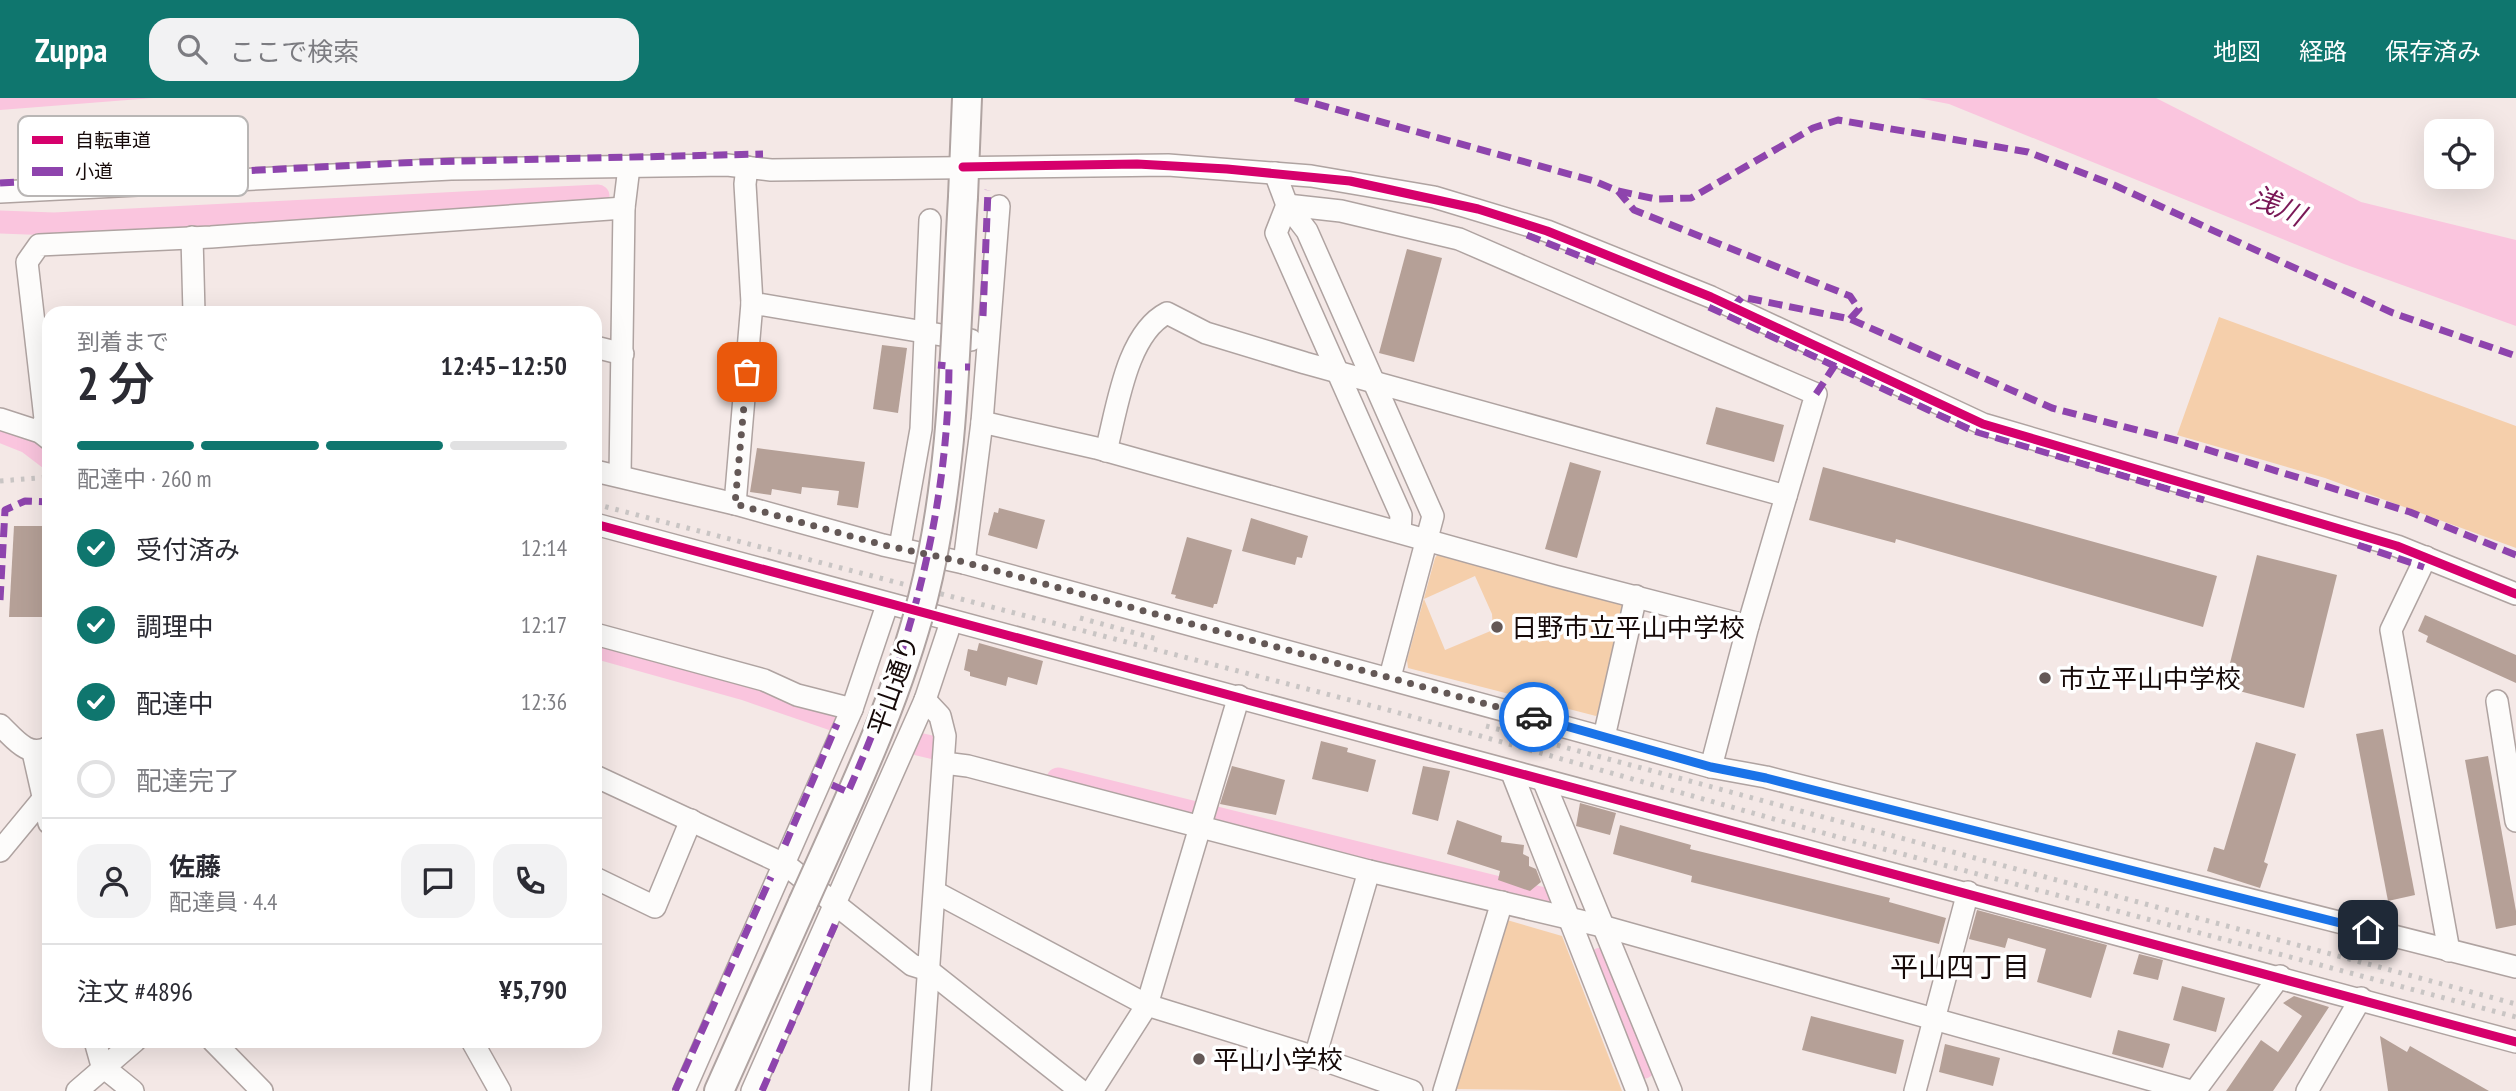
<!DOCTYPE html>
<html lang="ja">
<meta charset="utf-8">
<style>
:root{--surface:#fff;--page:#f2f2f3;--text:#2b2b33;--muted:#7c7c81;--line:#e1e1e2;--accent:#0f766e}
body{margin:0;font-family:"PT Sans Narrow","Noto Sans JP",sans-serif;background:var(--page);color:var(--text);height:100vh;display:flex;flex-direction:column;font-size:26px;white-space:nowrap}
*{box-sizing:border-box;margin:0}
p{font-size:23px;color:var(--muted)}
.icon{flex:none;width:38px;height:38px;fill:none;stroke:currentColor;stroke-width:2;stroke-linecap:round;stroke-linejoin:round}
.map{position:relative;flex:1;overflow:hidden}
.sheet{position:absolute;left:42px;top:208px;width:560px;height:742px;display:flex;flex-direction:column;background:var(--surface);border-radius:21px;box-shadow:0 7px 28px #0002}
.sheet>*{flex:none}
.buttons{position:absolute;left:2424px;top:21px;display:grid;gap:14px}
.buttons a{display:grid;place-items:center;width:70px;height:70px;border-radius:14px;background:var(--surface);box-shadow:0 7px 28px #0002;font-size:35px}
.pin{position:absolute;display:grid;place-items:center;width:60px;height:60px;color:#fff;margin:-30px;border-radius:14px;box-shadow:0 4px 10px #0006}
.courier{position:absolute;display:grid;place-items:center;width:70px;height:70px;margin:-35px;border:5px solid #1a73e8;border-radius:50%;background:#fff;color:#222;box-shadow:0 2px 9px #0007}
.overview em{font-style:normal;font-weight:600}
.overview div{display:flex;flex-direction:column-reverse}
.overview{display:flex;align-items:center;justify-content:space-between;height:119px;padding:0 35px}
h1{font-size:46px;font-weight:600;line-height:52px}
.bar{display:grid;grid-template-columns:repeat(4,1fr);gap:10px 7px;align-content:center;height:84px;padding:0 35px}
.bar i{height:9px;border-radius:5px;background:var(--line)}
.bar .current{background:var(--accent)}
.bar p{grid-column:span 4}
.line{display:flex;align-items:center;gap:18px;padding:0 35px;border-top:2px solid var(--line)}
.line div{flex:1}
.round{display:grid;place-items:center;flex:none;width:74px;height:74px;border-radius:21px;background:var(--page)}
ol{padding:0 35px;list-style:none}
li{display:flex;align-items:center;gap:21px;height:77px}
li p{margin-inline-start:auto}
li .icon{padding:7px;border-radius:50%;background:var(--accent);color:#fff;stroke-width:4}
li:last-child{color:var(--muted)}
li i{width:38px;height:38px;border:4px solid var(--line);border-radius:50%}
header{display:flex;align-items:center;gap:42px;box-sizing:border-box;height:98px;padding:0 35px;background:var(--accent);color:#fff}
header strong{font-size:33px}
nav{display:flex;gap:38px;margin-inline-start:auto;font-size:24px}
.search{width:490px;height:63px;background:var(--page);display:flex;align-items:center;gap:18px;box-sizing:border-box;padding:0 24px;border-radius:21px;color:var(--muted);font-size:26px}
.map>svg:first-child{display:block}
.green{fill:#f5cfab;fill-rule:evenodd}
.water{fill:#fac5de}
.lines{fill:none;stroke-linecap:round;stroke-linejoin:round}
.canal{stroke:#fac5de;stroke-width:23}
.building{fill:#b5a097}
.minor-casing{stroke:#afa3a1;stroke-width:24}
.major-casing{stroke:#afa3a1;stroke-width:32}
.minor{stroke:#fdfcfb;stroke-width:21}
.major{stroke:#fdfcfb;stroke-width:28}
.rail{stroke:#c9c5c4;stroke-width:5;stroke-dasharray:3.5 7;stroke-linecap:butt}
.major-bridge-casing{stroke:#afa3a1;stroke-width:32;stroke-linecap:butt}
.major-bridge{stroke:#fdfcfb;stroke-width:28}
.quiet{stroke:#8e44ad;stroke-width:7;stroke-dasharray:14 7;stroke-linecap:butt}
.cycleway-casing{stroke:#fff;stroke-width:13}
.cycleway{stroke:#d6006c;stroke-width:9}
.done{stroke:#645856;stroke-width:7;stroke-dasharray:0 12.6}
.route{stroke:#1a73e8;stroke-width:9}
.poi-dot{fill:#645856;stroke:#fff;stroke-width:2.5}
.labels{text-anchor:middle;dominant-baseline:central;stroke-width:7;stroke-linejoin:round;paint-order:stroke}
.poi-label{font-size:26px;fill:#160a09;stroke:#fff;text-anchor:start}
.street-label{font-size:26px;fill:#160a09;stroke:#fff}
.water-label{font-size:28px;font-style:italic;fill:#7a1857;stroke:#fff}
.neighbourhood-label{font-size:28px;fill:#160a09;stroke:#fff}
.key{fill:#fff;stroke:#b9b6b5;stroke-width:2}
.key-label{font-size:19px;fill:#160a09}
</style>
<header>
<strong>Zuppa</strong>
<div class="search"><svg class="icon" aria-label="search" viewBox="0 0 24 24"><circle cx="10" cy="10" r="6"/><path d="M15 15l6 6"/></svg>ここで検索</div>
<nav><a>地図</a><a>経路</a><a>保存済み</a></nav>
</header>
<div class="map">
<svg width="2516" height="993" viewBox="0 0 2516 993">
<rect width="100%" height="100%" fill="#f4e8e6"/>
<g class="green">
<path d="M2219 219 2516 328V450L2325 380 2177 337Z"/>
<path d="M1438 456 1621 504 1625 510 1602 612 1596 618 1408 570 1407 562 1435 460ZM1475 478 1492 516 1493 532 1445 552 1424 501Z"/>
<path d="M1507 822 1562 838 1622 993 1453 991Z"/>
</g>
<g class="water">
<path d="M0 0H153L0 12Z"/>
<path d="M1918 0H2156L2361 104 2516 142V228L2344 166 1949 6Z"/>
</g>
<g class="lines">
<g class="canal">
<path d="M0 124 54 126 598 98"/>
<path d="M0 333 28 344 49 360"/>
<path d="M595 549 745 591 835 622"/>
<path d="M918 646 935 650"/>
<path d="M1058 681 1544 801"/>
<path d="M1601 861 1644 969"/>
</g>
</g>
<g class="building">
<path d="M1407 151 1442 160 1414 264 1379 255Z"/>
<path d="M882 247 907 250 898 315 873 311Z"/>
<path d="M1716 309 1784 327 1774 364 1706 346Z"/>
<path d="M757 350 865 364 858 410 837 407 839 393 802 389 801 396 772 391 771 397 750 394Z"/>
<path d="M1570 364 1601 373 1577 460 1545 451Z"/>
<path d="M1823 369 2217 478 2203 529 1896 441 1895 445 1809 422Z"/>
<path d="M999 410 1045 422 1037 451 988 437 994 414 998 415Z"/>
<path d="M1251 420 1308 438 1302 460 1297 459 1295 467 1242 453Z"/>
<path d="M14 428H49V519H9Z"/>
<path d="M1187 439 1232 452 1217 506H1214L1213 510 1175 500 1176 497 1171 496Z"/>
<path d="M2257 457 2337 477 2304 610 2224 589Z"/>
<path d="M2425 517 2516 557V585L2426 544 2428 538 2418 533Z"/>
<path d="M979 545 1043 563 1037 587 1008 579 1006 588 970 578V574L964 572 968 551 977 553Z"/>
<path d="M2383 631 2415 797 2388 803 2356 636Z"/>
<path d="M1321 643 1348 650 1347 654 1376 662 1368 694 1312 681Z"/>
<path d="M2256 644 2296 656 2264 764 2268 766 2260 790 2207 773 2214 749 2224 752Z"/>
<path d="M2488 658 2516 813V827L2496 831 2465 662Z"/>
<path d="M1232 668 1285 682 1276 717 1220 706Z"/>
<path d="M1423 668 1450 673 1438 723 1412 716Z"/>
<path d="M1580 705 1616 715 1610 737 1576 728Z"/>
<path d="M1457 722 1502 738 1501 744 1524 747 1523 756 1529 759V768L1536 771 1541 784 1530 793 1498 782 1500 773 1447 756Z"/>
<path d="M1620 727 1691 747 1690 751 1890 800 1889 804 1946 820 1939 846 1691 784 1692 778 1613 756Z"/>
<path d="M1977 812 2107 847 2091 900 2037 884 2046 851 2008 840 2005 850 1969 841Z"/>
<path d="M2139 856 2163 862 2158 882 2133 876Z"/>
<path d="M2182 888 2225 900 2216 934 2173 922Z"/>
<path d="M2294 898 2329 909 2293 964 2273 993H2226L2261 942 2278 954 2302 918 2283 905Z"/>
<path d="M1811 918 1904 942 1896 976 1802 952Z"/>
<path d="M2118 932 2170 946 2163 970 2112 956Z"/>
<path d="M2380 938 2407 954 2410 948 2489 993H2388Z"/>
<path d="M1945 946 2000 960 1993 988 1939 974Z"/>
</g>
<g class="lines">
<g class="minor-casing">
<g id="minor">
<path d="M1275 75 1287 107 1307 133 1433 418 1390 579"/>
<path d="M0 94 451 71 727 67 771 72 1168 67 1311 78 1434 99 1547 133 1711 199 1983 326 2397 448 2516 496"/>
<path d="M1287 107 1341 113 1459 141 1816 296 1748 528 1711 669"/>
<path d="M1287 107 1276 135 1401 417 1400 434"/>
<path d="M192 139 194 215"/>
<path d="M752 205 971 242"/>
<path d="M595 249 623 256"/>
<path d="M0 321 40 334 49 341"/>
<path d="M982 324 1096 350 1555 478 1748 528"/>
<path d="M40 334 45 321 43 303 27 164 39 147 211 139 624 110"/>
<path d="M1106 353C1117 312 1126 236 1167 215L1206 235 1305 265 1786 398"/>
<path d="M595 373 735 406 883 447 964 465 1711 669 1766 679 2516 869"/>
<path d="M620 378 624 110 629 69"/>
<path d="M735 406 752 205 745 86 747 69"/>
<path d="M595 426 2516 944"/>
<path d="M900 449 921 331 930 122"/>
<path d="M2426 459 2391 532 2449 853"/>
<path d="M964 465 982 324 999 108"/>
<path d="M595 536 764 582 797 597 852 611"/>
<path d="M2497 603 2516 723"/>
<path d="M0 627C14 640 28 661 49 649"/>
<path d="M1604 639 1636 498"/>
<path d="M33 654 49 725"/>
<path d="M944 665 968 668 1369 773 1602 828 2191 993"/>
<path d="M1512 675 1637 993"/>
<path d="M595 678 786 767 912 867 928 872 1081 993"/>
<path d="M1544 684 1671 993"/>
<path d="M0 753 43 701"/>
<path d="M595 780 655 809 691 722"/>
<path d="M935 794 1147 907 1315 959 1412 993"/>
<path d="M95 943 102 968 133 993"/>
<path d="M213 943 262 993"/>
<path d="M472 943 500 993"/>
<path d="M1315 959 1369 773"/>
<path d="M77 993 135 943"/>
<path d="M684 993 852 611 887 507"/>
<path d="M752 993 925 602 951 524"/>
<path d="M920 993 945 638 940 618 925 602"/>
<path d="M1092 993 1147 907 1239 598"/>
<path d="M1444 993 1502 804"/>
<path d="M1915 993 1968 794"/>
<path d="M2195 993 2280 878"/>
<path d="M2307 993 2361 900"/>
</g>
</g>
<g class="major-casing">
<g id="major">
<path d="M963 99 967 0"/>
<path d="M719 993 803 805"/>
</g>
</g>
<use href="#minor" class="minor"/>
<use href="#major" class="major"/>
<g class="rail">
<path d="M0 383 49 379"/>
<path d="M595 406 1392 613 1827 736 2516 919"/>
<path d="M1080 520 1161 542"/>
<path d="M1486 628 2516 906"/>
</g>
<g class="major-bridge-casing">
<path id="major-bridge" d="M803 805C847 706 896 606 923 500 956 369 955 232 963 99"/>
</g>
<use href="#major-bridge" class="major-bridge"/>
<g class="quiet">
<path d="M1295 0 1594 83 1618 93 1634 112 1850 198 1859 211 1850 221"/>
<path d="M0 85 421 64 763 56"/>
<path d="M1618 93 1656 101 1691 100 1813 30 1838 22 2028 54 2114 87 2393 215 2516 258"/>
<path d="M1527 137 1595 164"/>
<path d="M1709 209 1971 332 2204 402"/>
<path d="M1732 210 1742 199 1850 221 2052 310 2179 343 2410 414 2516 457"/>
<path d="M983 218 988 92"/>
<path d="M965 269H970"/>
<path d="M1816 296 1837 264"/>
<path d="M2358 447 2424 469"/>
<path d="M0 502 5 412 25 403 49 404"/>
<path d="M832 687 848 694C908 559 948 417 949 268L938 267"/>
<path d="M785 747 837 626"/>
<path d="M675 993 771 779"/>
<path d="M762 993 838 820"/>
</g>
<g class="cycleway-casing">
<g id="cycleway">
<path d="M963 69 1137 66 1227 71 1350 83 1478 111 1547 133 1711 199 1983 326 2397 448 2516 496"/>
<path d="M595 426 2516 944"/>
</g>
</g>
<use href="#cycleway" class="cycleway"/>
</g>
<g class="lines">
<path class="done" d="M747 274 735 406 883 447 964 464 1534 619"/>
<path class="route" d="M1534 619 1711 669 1766 680 2368 832"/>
</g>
<g class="poi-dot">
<circle cx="1497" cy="529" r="7"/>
<circle cx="2045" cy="580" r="7"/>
<circle cx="1199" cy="961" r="7"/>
</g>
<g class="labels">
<g class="poi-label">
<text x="1511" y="529">日野市立平山中学校</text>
<text x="2059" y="580">市立平山中学校</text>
<text x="1213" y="961">平山小学校</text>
</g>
<g class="street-label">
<text transform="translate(893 587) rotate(-71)">平山通り</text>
</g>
<g class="water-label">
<text transform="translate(2278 107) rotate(25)">浅川</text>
</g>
<g class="neighbourhood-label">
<text x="1960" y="868">平山四丁目</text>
</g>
</g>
<rect x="18" y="18" width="230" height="80" rx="10" class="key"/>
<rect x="32" y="38" width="31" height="8" fill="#d6006c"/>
<rect x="32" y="69" width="31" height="9" fill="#8e44ad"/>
<g class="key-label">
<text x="75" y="49">自転車道</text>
<text x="75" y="80">小道</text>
</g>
</svg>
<div class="buttons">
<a><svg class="icon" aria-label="locate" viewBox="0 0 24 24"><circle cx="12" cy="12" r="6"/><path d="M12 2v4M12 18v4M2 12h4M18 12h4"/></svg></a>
</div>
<div class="pin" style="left:747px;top:274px;background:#ea580c"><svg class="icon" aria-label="bag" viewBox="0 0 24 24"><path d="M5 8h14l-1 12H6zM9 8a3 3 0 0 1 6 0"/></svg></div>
<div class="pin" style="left:2368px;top:832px;background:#1f2937"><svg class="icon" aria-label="home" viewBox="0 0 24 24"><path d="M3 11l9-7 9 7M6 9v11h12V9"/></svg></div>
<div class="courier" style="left:1534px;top:619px"><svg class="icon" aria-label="car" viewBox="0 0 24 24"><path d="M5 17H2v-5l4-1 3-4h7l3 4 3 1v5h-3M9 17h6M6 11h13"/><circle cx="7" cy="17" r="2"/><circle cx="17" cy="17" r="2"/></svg></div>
<section class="sheet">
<div class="overview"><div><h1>2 分</h1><p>到着まで</p></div><em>12:45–12:50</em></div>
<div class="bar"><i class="current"></i><i class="current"></i><i class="current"></i><i></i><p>配達中 · 260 m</p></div>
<ol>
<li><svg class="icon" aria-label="check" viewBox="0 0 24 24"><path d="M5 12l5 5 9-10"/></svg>受付済み<p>12:14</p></li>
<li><svg class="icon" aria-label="check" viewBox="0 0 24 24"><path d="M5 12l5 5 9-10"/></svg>調理中<p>12:17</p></li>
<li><svg class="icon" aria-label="check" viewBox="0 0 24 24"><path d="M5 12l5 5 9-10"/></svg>配達中<p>12:36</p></li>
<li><i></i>配達完了</li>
</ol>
<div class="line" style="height:126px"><a class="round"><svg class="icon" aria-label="person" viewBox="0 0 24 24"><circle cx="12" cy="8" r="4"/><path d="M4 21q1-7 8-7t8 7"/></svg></a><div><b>佐藤</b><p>配達員 · 4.4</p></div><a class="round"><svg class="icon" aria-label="chat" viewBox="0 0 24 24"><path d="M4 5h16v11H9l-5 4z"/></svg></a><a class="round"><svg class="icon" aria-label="phone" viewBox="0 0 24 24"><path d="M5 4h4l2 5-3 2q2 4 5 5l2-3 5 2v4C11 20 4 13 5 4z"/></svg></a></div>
<div class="line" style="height:91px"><div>注文 #4896</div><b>¥5,790</b></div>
</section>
</div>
